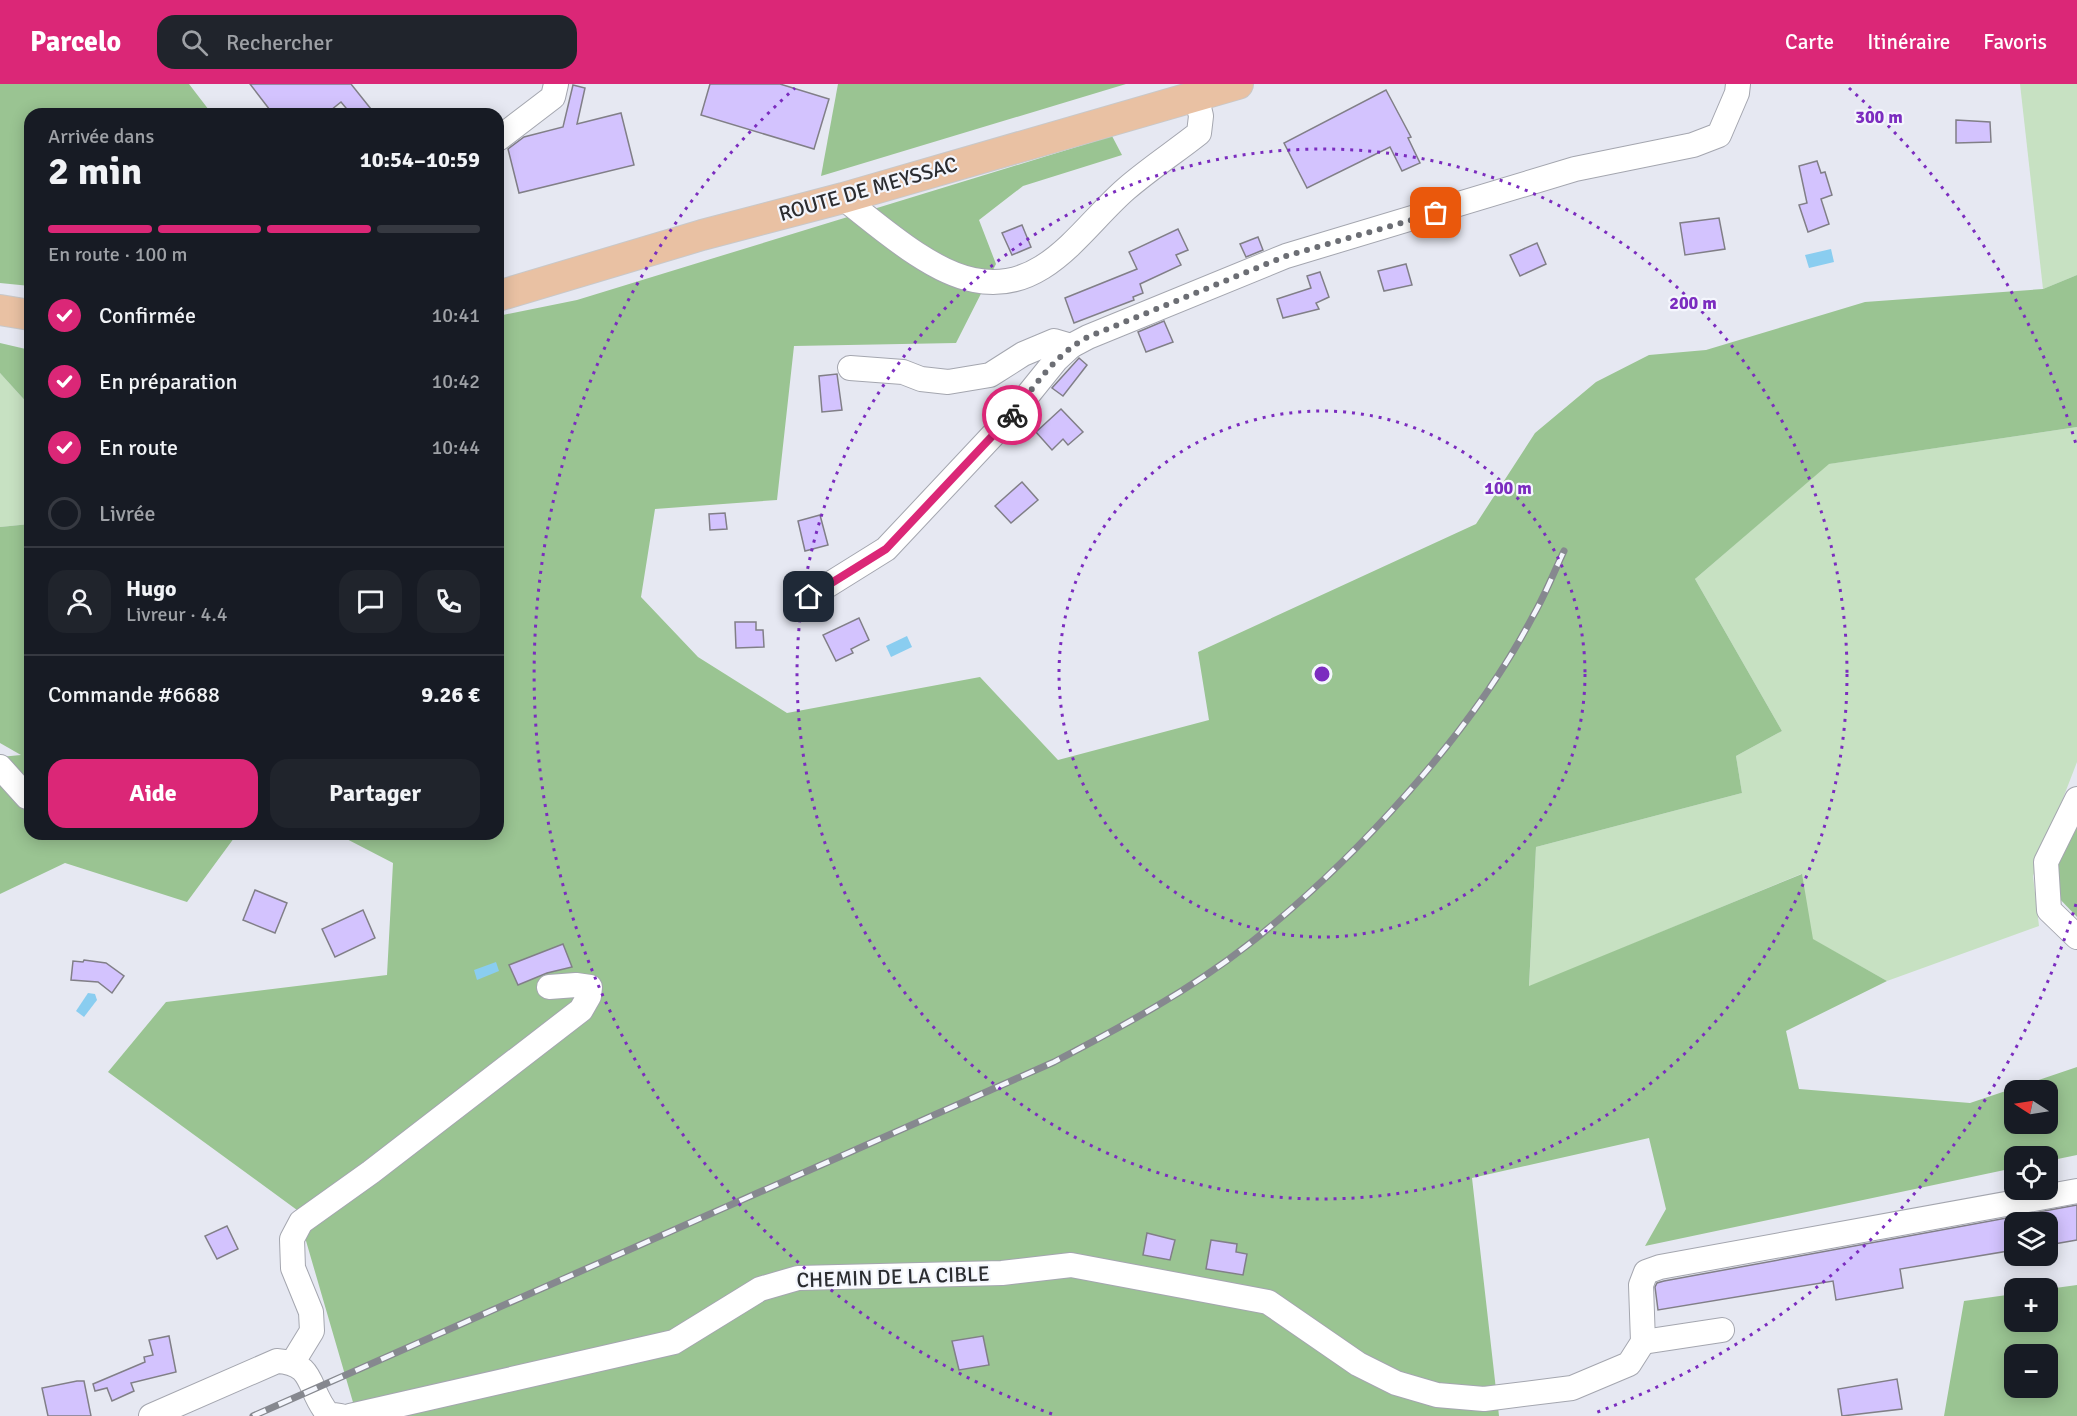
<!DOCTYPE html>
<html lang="fr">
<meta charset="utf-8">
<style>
:root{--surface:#171b24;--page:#20242c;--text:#f1f3f6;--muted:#9ea1a6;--line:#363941;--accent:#db2777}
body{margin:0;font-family:Signika,sans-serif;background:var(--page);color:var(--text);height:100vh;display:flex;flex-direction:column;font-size:22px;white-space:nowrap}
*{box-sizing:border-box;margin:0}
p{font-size:20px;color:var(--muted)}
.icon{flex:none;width:33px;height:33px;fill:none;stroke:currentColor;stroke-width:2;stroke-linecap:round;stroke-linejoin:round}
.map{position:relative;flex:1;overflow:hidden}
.drawer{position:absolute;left:24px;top:24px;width:480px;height:732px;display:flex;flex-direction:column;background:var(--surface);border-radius:18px;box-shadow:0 3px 15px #0003}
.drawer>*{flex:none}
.needle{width:39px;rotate:282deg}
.buttons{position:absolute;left:2004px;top:996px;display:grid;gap:12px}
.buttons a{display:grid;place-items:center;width:54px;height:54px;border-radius:12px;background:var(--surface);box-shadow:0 3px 15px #0003;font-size:30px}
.pin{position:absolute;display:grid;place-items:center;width:51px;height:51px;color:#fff;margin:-26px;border-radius:12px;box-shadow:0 3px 9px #0006}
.courier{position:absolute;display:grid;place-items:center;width:60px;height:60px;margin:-30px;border:4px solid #db2777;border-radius:50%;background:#fff;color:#222;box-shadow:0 2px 8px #0007}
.head em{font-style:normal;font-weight:700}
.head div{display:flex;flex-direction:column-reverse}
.head{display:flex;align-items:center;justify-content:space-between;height:102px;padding:0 24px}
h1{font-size:39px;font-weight:700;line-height:45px}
.bar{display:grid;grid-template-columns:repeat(4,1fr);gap:9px 6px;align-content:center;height:72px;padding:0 24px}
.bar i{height:8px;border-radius:4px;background:var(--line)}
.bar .selected{background:var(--accent)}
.bar p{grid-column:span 4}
.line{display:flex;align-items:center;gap:15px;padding:0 24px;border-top:2px solid var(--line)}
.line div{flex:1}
.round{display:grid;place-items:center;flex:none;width:63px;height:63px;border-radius:18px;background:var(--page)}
ol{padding:0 24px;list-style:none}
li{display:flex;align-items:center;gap:18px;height:66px}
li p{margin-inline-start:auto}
li .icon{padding:6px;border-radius:50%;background:var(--accent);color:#fff;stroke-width:4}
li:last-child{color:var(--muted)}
li i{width:33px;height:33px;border:3px solid var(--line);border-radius:50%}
.action{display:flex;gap:12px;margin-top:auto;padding:12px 24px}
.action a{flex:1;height:69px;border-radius:18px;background:var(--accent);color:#fff;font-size:24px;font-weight:700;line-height:69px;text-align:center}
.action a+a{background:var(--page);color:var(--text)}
header{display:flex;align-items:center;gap:36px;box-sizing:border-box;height:84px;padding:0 30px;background:var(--accent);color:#fff}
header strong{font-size:28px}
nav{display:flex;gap:33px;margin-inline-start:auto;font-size:21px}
.search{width:420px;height:54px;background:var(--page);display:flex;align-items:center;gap:15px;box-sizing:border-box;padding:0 21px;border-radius:18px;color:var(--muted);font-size:22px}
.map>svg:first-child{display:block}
.green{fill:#c7e1c2}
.forest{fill:#9ac492;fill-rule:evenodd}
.water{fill:#8acdf0}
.building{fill:#d3c3fe;stroke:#817f87;stroke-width:1.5}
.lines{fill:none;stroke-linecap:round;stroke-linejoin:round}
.minor-casing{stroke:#a4a6af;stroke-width:26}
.major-casing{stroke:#c8c8c9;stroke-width:32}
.minor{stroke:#fff;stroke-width:24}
.major{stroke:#e9c1a3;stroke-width:30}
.rail-casing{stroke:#86888f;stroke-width:7}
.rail{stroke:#f4f6fd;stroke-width:4.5;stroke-dasharray:14;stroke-linecap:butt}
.done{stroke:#6c6e74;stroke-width:6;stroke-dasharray:0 10.8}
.route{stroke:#db2777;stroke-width:8}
.ring{fill:none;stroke:#7b2cbf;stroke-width:3;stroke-dasharray:3 6}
.labels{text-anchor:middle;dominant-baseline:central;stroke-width:4.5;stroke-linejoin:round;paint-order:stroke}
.street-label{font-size:21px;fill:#2b2c30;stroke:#f4f6fd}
.centre{fill:#7b2cbf;stroke:#f4f6fd;stroke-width:3}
.ring-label{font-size:18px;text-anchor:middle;font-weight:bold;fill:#7b2cbf;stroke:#f4f6fd;stroke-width:4.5;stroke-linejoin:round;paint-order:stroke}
</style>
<header>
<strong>Parcelo</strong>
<div class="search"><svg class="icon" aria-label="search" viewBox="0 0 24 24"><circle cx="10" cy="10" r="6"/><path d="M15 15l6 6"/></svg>Rechercher</div>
<nav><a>Carte</a><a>Itinéraire</a><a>Favoris</a></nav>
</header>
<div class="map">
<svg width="2077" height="1332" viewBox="0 0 2077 1332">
<rect width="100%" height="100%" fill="#e6e8f2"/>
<g class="green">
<path d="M2020 0H2077V191L2043 205Z"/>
<path d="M0 289 30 322V440L0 443Z"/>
<path d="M2077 343V678L2033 792 2039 842 1887 897 1812 855 1801 790 1529 903 1536 763 1742 709 1736 672 1782 647 1695 495 1828 380Z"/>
</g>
<g class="forest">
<path d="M0 0H189L212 30H30V202L0 199Z"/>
<path d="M838 0H1126L821 92Z"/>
<path d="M1112 52 1122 71 1023 102 979 136 996 180 956 259 794 262 777 416 655 425 641 513 698 573 787 629 980 593 1058 676 1209 636 1198 568 1476 440 1535 349 1596 298 1649 271 1706 266 1865 218 2043 205 2077 191V343L1829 380 1695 495 1782 647 1736 672 1742 709 1536 763 1529 902 1802 790 1813 855 1887 897 1786 947 1799 1005 1970 1019 2077 983V1071L2048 1077V1072H2014V1084L1645 1162 1666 1125 1649 1054 1472 1094 1499 1332H357L297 1126 108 988 166 918 387 891 393 779 337 750H498V232L577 216ZM2014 1006H2048V1040H2014Z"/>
<path d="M0 259 30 266V322L0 289Z"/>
<path d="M30 440V750H237L187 818 65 779 0 810V673L21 671 0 659V443Z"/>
<path d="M2077 737V833L2057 812 2052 789Z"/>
<path d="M2077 1201V1332H1944L1964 1217 2014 1210V1238H2048V1205ZM2048 1270V1304H2014V1270Z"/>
</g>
<g class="water">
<path d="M1831 165 1834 178 1809 184 1805 171Z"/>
<path d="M907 552 912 563 891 573 886 562Z"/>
<path d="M496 878 499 887 477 896 474 886Z"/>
<path d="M88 909 95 910 97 916 84 933 76 927Z"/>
</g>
<g class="building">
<path d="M250 0H351L375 30H351L341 18 326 30H273Z"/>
<path d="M710 0H780L829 15 814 65 701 31Z"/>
<path d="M573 1 585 4 577 40 621 29 634 81 519 109 508 65 524 53 563 43Z"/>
<path d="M1386 6 1411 53 1408 54 1420 79 1402 87 1390 63 1307 104 1284 59Z"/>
<path d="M1956 36 1990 38 1991 58 1956 59Z"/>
<path d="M1817 77 1821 89 1825 88 1832 111 1821 115 1829 140 1808 148 1799 121 1807 119 1799 82Z"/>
<path d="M1719 134 1725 165 1685 171 1680 139Z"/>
<path d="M1022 141 1031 163 1012 171 1002 149Z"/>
<path d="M1178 145 1188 166 1176 171 1181 181 1140 200 1143 209 1133 213 1134 216 1074 239 1065 214 1137 185 1129 168Z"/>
<path d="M1258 153 1263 166 1246 173 1240 160Z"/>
<path d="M1537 159 1546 180 1520 192 1510 171Z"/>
<path d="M1406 180 1412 201 1384 207 1378 187Z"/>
<path d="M1320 188 1329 213 1316 219 1319 225 1283 234 1277 215 1311 204 1307 192Z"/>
<path d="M1164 237 1173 258 1146 268 1138 248Z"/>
<path d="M1079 274 1087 281 1063 312 1052 304Z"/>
<path d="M837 290 842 326 822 328 819 292Z"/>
<path d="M1061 325 1083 348 1068 361 1063 355 1052 366 1036 348Z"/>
<path d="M1022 398 1038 416 1011 439 995 422Z"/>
<path d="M725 429 727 445 710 446 709 430Z"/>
<path d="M820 431 828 461 805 467 798 437Z"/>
<path d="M859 534 869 556 851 565 853 569 836 577 823 551Z"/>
<path d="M735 538H756V546H763L764 563 736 564Z"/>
<path d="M255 806 287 819 275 849 243 836Z"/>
<path d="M363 826 375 854 335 873 322 845Z"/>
<path d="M563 860 572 883 547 889 518 901 509 881Z"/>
<path d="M84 876 106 879 124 892 112 909 98 898 71 896 73 877 83 878Z"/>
<path d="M2077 1121V1156L2048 1161V1138L2014 1137V1166L1900 1185 1903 1204 1836 1216 1833 1197 1658 1226 1655 1203 1657 1199 1664 1197Z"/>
<path d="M227 1142 238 1165 217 1175 205 1152Z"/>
<path d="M1147 1149 1175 1156 1170 1176 1143 1171Z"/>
<path d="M1211 1156 1237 1160 1236 1168 1247 1170 1243 1191 1206 1185Z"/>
<path d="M169 1252 176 1288 131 1299 134 1307 112 1317 107 1304 95 1307 93 1300 145 1278 144 1273 153 1271 149 1256Z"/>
<path d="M983 1252 989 1281 959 1286 952 1257Z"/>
<path d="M1897 1295 1902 1325 1842 1332 1838 1305Z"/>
<path d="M77 1297H84L91 1332H48L42 1304Z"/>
</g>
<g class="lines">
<g class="minor-casing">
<g id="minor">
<path d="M498 55 553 13 556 0"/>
<path d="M843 114C878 141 930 188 974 196 1044 211 1082 143 1126 105 1149 85 1175 68 1199 49L1201 32 1196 11"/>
<path d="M850 284 903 288 921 295 948 298 990 291 1023 270 1054 257 1071 262"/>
<path d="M809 513 886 465 1010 333 1056 276 1071 262 1088 253 1286 172 1575 85 1693 61 1719 51 1737 9 1738 0"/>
<path d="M0 683 27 713"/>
<path d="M2077 715 2046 778 2049 826 2077 853"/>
<path d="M1643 1258 1722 1246"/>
<path d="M293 1278 312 1247 311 1228 293 1184 292 1155 301 1138 371 1088 581 926 589 912 590 903 576 901 549 903"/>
<path d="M151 1332 277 1277C316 1279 307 1306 328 1330L341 1332"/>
<path d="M350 1332 674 1258 760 1205 798 1194 1002 1189 1071 1181 1268 1218 1358 1280 1396 1299 1437 1311 1484 1315 1572 1304 1629 1280 1643 1258 1641 1201 1646 1188 1660 1183 2077 1107"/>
</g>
</g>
<g class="major-casing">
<g id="major">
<path d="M498 212 702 151 843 114 1238 0"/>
<path d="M0 226 30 231"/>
</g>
</g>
<use href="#minor" class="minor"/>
<use href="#major" class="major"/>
<g class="rail-casing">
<path id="rail" d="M253 1332 1054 978C1121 943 1189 907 1249 860 1354 777 1471 651 1533 532 1545 511 1554 488 1564 467"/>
</g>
<use href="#rail" class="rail"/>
</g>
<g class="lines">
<path class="done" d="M1012 331C1035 302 1055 270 1088 253L1286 172 1436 129"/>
<path class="route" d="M809 513 886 465 1012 331"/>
</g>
<g class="ring">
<circle cx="1322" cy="590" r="263"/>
<circle cx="1322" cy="590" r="525"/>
<path d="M2076 820A788 788 0 0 1 1592 1330M1052 1330A788 788 0 0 1 795 4M1849 4A788 788 0 0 1 2076 360"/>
</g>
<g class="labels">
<g class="street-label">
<text transform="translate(868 105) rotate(-16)">ROUTE DE MEYSSAC</text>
<text transform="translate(893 1193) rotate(-2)">CHEMIN DE LA CIBLE</text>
</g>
</g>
<circle cx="1322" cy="590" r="9" class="centre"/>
<g class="ring-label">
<text x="1879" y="39">300 m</text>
<text x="1693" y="225">200 m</text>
<text x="1508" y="410">100 m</text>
</g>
</svg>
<div class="buttons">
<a><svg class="needle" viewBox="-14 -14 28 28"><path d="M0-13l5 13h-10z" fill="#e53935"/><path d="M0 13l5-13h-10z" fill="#9ea1a6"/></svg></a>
<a><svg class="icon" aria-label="locate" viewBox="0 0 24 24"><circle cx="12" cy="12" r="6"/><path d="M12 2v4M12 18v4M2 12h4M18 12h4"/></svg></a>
<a><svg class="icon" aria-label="layers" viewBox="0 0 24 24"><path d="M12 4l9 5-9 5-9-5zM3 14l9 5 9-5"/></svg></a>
<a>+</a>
<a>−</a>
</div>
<div class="pin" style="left:1436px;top:129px;background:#ea580c"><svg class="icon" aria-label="bag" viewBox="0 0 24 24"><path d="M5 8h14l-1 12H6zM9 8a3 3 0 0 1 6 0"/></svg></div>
<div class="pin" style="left:809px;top:513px;background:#1f2937"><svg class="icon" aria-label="home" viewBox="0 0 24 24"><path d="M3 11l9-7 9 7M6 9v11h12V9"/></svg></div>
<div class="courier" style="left:1012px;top:331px"><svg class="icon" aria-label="bike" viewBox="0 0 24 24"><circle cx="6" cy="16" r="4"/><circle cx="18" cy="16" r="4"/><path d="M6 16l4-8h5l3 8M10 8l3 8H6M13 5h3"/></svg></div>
<section class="drawer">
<div class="head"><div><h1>2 min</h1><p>Arrivée dans</p></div><em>10:54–10:59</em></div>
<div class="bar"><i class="selected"></i><i class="selected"></i><i class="selected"></i><i></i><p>En route · 100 m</p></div>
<ol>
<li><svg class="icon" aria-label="check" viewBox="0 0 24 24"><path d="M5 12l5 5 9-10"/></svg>Confirmée<p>10:41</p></li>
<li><svg class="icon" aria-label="check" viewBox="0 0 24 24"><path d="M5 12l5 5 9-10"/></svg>En préparation<p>10:42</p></li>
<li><svg class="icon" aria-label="check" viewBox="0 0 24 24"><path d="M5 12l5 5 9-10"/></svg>En route<p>10:44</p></li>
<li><i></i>Livrée</li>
</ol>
<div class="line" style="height:108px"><a class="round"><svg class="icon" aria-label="person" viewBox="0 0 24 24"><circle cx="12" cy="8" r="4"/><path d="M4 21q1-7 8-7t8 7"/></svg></a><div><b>Hugo</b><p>Livreur · 4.4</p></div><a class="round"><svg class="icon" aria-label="chat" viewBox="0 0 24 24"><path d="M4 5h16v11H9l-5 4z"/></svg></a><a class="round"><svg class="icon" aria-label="phone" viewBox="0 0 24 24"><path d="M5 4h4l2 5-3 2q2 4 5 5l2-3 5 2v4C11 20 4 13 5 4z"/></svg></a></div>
<div class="line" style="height:78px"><div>Commande #6688</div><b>9.26 €</b></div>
<div class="action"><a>Aide</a><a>Partager</a></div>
</section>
</div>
